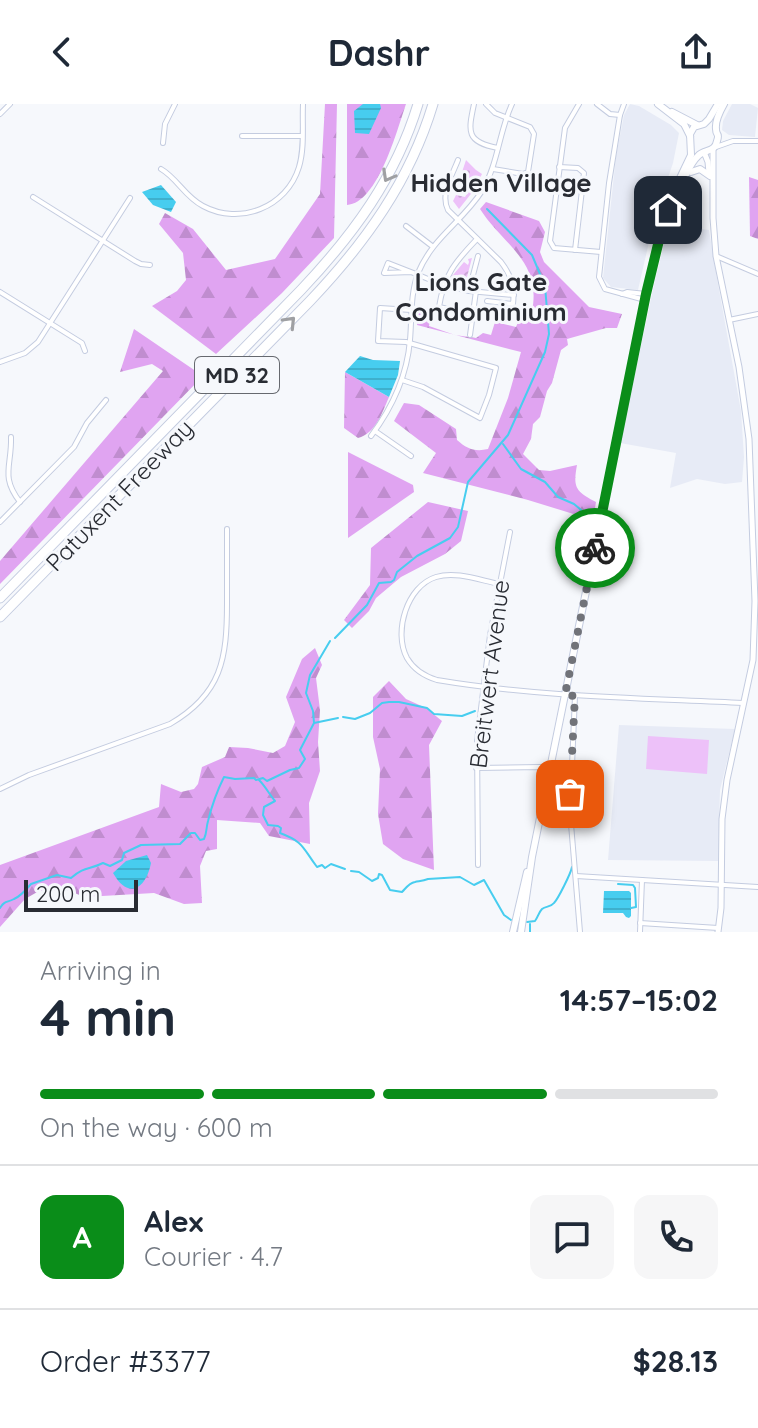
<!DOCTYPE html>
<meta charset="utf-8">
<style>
:root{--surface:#fff;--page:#f6f6f7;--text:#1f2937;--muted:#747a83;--line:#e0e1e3;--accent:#0a8d19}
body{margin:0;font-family:Quicksand,sans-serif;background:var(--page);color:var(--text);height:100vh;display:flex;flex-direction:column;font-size:30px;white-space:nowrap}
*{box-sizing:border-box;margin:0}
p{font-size:26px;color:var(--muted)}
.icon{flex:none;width:44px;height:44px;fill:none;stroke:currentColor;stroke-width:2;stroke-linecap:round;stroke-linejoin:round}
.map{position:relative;height:828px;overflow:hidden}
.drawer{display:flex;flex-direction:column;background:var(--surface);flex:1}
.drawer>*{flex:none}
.scale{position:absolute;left:24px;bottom:20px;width:114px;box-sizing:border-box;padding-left:8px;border:4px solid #292c33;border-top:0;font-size:22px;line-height:28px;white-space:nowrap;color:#292c33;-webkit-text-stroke:6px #f6f8fc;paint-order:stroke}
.pin{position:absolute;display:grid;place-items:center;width:68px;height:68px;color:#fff;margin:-34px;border-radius:16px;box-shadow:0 4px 12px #0006}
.courier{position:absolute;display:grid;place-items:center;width:80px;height:80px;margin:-40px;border:6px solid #0a8d19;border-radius:50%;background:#fff;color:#222;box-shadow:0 2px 10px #0007}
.head em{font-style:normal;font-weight:700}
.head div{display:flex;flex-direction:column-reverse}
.head{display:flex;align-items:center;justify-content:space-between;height:136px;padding:0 40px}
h1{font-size:52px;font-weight:700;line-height:60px}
.bar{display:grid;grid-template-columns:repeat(4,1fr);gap:12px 8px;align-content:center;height:96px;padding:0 40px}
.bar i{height:10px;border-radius:6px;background:var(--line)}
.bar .current{background:var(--accent)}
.bar p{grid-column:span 4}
.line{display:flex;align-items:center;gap:20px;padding:0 40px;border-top:2px solid var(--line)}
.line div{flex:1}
.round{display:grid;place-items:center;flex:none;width:84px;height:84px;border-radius:16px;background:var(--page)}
header{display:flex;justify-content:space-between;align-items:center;height:104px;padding:0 40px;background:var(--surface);font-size:36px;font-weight:700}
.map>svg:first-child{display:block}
.built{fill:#e7ebf6}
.grass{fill:url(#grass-dots)}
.forest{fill:url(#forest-firs)}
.park{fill:url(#park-crowns)}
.garden{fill:#edc1f9}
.water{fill:url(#water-rules)}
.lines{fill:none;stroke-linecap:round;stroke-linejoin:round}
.stream{stroke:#47cdef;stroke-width:2}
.minor-casing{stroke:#c4cce0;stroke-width:6}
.tertiary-casing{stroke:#c4cce0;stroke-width:7}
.secondary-casing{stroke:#c4cce0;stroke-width:8}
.motorway-casing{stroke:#c4cce0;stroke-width:11}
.minor{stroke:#fff;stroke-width:4}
.tertiary{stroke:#fff;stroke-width:5}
.secondary{stroke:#fff;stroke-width:6}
.motorway{stroke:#fff;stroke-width:9}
.oneway{stroke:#9fa0a3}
.done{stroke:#717379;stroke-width:8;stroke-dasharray:0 14.4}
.route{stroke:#0a8d19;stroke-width:10}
.labels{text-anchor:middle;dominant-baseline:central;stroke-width:6;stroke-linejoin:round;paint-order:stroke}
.shield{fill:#f6f8fc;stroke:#66696f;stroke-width:2}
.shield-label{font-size:22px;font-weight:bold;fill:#292c33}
.street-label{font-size:24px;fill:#292c33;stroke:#f6f8fc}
.neighbourhood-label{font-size:26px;font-weight:bold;fill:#292c33;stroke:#f6f8fc}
</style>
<header><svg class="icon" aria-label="back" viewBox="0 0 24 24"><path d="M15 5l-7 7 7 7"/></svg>Dashr<svg class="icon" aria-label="share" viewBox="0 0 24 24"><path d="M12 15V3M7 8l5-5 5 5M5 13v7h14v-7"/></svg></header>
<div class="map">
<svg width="758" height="828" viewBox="0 0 758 828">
<defs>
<pattern id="grass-dots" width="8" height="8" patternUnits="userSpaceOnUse" patternTransform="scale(2)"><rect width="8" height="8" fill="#edc1f9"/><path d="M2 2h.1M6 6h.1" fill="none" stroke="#cba6d6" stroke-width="1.8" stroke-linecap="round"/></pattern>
<pattern id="forest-firs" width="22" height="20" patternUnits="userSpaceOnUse" patternTransform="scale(2)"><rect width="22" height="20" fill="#e0a4f1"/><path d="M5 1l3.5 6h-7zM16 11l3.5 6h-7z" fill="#c08dcf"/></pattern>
<pattern id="park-crowns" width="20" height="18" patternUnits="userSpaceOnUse" patternTransform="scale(2)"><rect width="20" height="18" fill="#edc1f9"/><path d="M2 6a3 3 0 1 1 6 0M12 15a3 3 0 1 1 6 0" fill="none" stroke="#cba6d6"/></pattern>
<pattern id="water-rules" width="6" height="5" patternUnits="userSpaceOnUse" patternTransform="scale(2)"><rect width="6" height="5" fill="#47cdef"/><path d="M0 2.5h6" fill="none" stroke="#3eb0cd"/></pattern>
</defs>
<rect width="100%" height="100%" fill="#f6f8fc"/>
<g class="built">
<path d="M630 0 639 2 671 21 679 29 673 59 655 112 638 186 611 183 603 174 616 52 624 11Z"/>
<path d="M732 0H750L758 4 755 33 729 31 722 26 723 17Z"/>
<path d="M669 121 709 126 718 180 741 307 744 353 742 378 725 380 697 375 670 384 676 349 620 339 655 176Z"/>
<path d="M619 621 735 625 720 686 718 757 608 756Z"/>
</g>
<path class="grass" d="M466 56 476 66 482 70 474 86 459 105 453 97 456 91 465 93 469 86 472 76 461 71Z"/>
<g class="forest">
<path d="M325 0H337L334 134 282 189 216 250 152 202 177 187 186 176 183 149 159 120 165 109 193 125 226 166 275 155 320 90Z"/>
<path d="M347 0H406C397 26 378 99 347 101Z"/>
<path d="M749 73 758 76V135L750 132Z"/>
<path d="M486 98 539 117 545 128 540 148 544 158 589 203 622 210 617 224H606L567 235 568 241 561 246 552 279 547 287 540 313 533 320 531 335 523 350 539 366 550 367 577 361C573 383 575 387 596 398L593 416 528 396 423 369 436 349 394 317 404 299 419 301 456 325 457 336C467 345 475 348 488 345L508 294 521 248 417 221 418 207 431 210 429 222 455 231 476 234 483 229 491 231 495 218 516 223 523 206 532 207C542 157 503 141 480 105Z"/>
<path d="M134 225 203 272 0 480V457L163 267 152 260 120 268Z"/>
<path d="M345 268 389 293C382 309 376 329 358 334L344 324Z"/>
<path d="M348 348 413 381 414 388 348 434Z"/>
<path d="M428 398 468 407 461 437 445 450 401 473 376 494 369 507 352 524 344 516 370 481 371 444Z"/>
<path d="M315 544 322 561 316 574 320 606 318 638 320 667 309 699 310 740 269 732 260 719 217 716V745L206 747 200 762 202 799 184 800 154 789 85 793 66 786 39 787 25 795 0 823V761L159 703 161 680 181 688 194 685 198 680 202 663 225 653 229 643 248 644 273 649 285 642 295 618 286 593 302 555Z"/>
<path d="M389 577 406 595 426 604 442 617 429 641 434 766 403 755 383 740 378 710 380 665 373 633V593Z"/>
</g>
<path class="park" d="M472 154 467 173 470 175V183L448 179 451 171H453L464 158 468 161 469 158 468 155Z"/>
<path class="garden" d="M648 632 709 636 707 670 646 665Z"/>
<g class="water">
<path d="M363 0H380L381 4 369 30 355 29 354 7Z"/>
<path d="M161 81 176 98 171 108 153 101 142 88Z"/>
<path d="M360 252 373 256 400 257 398 271 389 293 345 268Z"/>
<path d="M147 751 151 759C146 784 129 797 113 769L126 757Z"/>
<path d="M604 787H629L631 789V812L629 814 626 813 623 809H603Z"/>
</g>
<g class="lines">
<g class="stream">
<path d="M503 340 521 365 545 378 558 393 574 400 586 410"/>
<path d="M335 534 367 501 379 479 391 478 394 476 397 468 417 452 450 434 458 423 468 378 508 331 545 248 549 230 545 182 532 151 487 105"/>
<path d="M343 613 355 615 370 609 382 599 389 598H399L427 604 434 610 462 612 475 607"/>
<path d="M314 619 338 614"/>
<path d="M259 676C266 683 269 690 275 697L264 703 263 711 268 721 278 722 281 724 280 729C304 738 302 743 317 763L322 761 325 764 331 760 345 765"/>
<path d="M351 767 359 768 372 777 378 774 379 770 382 771 390 786 402 788C406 784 409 779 415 778 420 777 423 777 428 775L460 773 474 781 484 776 504 811 511 816"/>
<path d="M618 780 633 781 635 784 636 803 631 804"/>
<path d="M0 804C5 796 7 799 14 795 21 792 26 786 31 780L57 771 71 774C85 762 89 766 103 759L110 762 122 756 124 749 141 741 180 740 191 729H195L200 736 204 735C207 729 206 724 208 717 212 701 217 687 224 673L235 675 254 674 256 676 263 674 267 677 290 666 299 664 305 655 300 646 314 619 313 607 306 589 310 571 330 537"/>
<path d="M527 818 535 817C538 813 539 808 542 805 546 802 551 803 554 799 558 795 571 769 572 763"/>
<path d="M530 820V828"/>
</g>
<g class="minor-casing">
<g id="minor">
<path d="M474 0C468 28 466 38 498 44"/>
<path d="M486 0 495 9 530 23 534 30 528 68 523 70 493 65"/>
<path d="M579 0 565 24 550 137 554 144 601 148"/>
<path d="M597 0 610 10 620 11"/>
<path d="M624 0 620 11 609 79 599 173 605 185 645 196"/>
<path d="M0 10 10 0"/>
<path d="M242 32H302"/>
<path d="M163 39 165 20 175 0"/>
<path d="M716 43 733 37H758"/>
<path d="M458 56C452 72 440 90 448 106L501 158C511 171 515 183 513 200L487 197"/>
<path d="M559 63 578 64 584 69 575 146"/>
<path d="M161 65C177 74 185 93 203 102 240 122 287 103 299 63 305 43 302 20 303 0"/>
<path d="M33 93 135 157 141 160 150 161"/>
<path d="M406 122 432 142"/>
<path d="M716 152 758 170"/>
<path d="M411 168 388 159 384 169 411 168 443 181 469 187 514 191"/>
<path d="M0 188 82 239 85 247"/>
<path d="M622 190 627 188 646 190"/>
<path d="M472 210 439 203C444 171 455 158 477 135"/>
<path d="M729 216 758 210"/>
<path d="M470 231 476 187 472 175 478 152"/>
<path d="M0 258 25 249 38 238 130 94"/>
<path d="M402 276 423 283 480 314 489 291 496 264 406 238 378 237 380 204 411 206"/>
<path d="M375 327 411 352"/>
<path d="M371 332C392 304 407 272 410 236 412 214 410 191 418 169 433 133 462 118 482 87 498 60 499 28 512 0"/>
<path d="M11 333C12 362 0 372 20 398"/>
<path d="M0 418 74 343 87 319 106 296"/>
<path d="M499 480C479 476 456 467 436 473 407 482 393 528 407 554 414 566 424 572 437 576 538 593 641 594 743 599"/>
<path d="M575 592 570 708 580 828"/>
<path d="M476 664 541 663 570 667"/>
<path d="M0 685 29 671 170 620C222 590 227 554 227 499 227 474 227 450 227 425"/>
<path d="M478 761 477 637 490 531 510 428"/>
<path d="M576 772 758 783"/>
<path d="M640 819 718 824"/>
<path d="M640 828 642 776"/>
</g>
</g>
<g class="tertiary-casing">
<g id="tertiary">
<path d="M713 45V114L716 152 739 263 749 335 755 497 753 556 727 676 722 715 721 804 718 828"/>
<path d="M704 48 708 58 709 69"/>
</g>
</g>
<g class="secondary-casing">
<g id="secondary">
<path d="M658 0 684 20 690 32"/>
<path d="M672 8 697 21"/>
<path d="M691 68 700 65 710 72"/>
<path d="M678 85C685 75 689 60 698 52 704 45 715 49 717 37 720 28 716 33 716 25 715 17 720 7 724 0"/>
<path d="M513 828 527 768"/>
<path d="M521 828 532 753 653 158 668 106 680 74 691 51 690 30 694 23 704 20 709 15 718 0"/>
</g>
</g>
<g class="motorway-casing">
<g id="motorway">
<path d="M0 494 301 186C353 131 396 73 418 0"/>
<path d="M0 513 310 197C365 139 410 77 433 0"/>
</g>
</g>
<use href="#minor" class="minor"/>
<use href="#tertiary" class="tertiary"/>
<use href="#secondary" class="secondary"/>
<use href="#motorway" class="motorway"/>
</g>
<defs><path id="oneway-chevron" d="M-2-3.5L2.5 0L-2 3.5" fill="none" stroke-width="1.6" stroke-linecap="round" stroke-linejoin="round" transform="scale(2)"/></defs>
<g class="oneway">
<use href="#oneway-chevron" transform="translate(388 72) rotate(119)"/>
<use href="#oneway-chevron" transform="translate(290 218) rotate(-46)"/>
</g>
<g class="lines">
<path class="done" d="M570 690 575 592 565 591 595 444"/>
<path class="route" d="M595 444 646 190 661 128 668 106"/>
</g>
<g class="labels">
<rect class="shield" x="195" y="253" width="84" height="36" rx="6"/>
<g class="shield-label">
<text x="237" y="271">MD 32</text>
</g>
<g class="street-label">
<text transform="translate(119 391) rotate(-46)">Patuxent Freeway</text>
<text transform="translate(489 570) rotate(-83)">Breitwert Avenue</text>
</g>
<g class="neighbourhood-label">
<text x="501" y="78">Hidden Village</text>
<text x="481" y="177">Lions Gate<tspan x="481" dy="30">Condominium</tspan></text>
</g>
</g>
</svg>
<div class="scale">200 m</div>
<div class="pin" style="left:570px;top:690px;background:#ea580c"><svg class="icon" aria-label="bag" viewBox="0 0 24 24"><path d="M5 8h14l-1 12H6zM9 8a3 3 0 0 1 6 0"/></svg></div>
<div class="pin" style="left:668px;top:106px;background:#1f2937"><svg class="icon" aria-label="home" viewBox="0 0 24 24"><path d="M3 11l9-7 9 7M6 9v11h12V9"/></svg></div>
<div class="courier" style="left:595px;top:444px"><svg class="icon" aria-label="bike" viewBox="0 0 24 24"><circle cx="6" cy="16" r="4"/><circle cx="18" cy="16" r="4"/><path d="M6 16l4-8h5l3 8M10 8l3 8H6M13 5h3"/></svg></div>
</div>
<section class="drawer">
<div class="head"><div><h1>4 min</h1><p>Arriving in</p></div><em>14:57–15:02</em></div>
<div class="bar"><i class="current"></i><i class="current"></i><i class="current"></i><i></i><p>On the way · 600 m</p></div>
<div class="line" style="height:144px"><b class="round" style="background:var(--accent);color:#fff">A</b><div><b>Alex</b><p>Courier · 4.7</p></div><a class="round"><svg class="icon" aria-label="chat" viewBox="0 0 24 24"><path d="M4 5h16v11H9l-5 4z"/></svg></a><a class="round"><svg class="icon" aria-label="phone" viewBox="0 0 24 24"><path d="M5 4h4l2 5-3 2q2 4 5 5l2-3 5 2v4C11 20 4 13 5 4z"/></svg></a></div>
<div class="line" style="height:104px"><div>Order #3377</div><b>$28.13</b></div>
</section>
